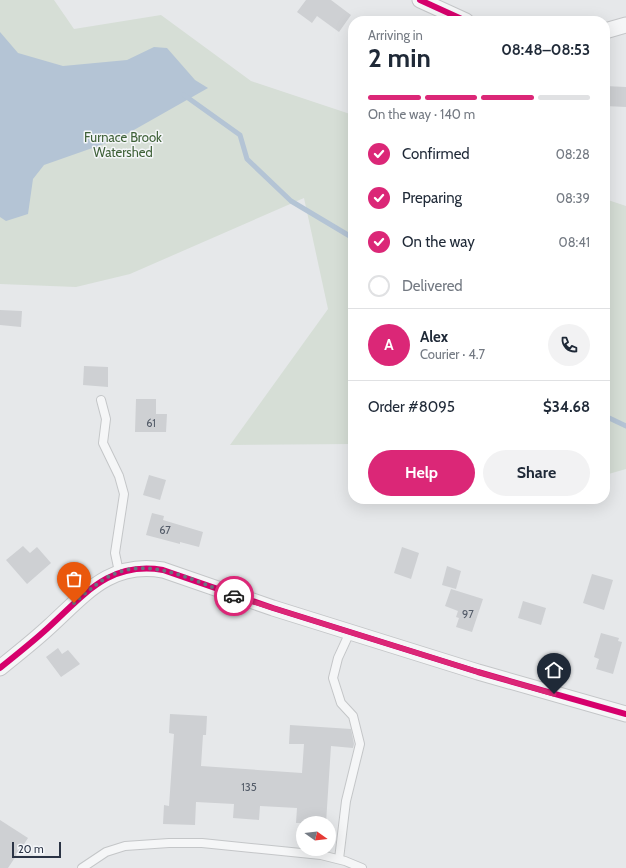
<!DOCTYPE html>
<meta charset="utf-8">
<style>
:root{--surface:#fff;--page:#f2f2f3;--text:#1f2937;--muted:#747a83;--line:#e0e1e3;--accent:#db2777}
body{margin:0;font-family:Cabin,sans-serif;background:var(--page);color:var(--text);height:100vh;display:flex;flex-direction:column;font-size:15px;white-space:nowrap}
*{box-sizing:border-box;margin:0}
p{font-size:13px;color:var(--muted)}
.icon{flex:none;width:22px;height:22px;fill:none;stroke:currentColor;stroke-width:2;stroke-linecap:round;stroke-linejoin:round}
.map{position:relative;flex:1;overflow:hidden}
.side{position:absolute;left:348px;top:16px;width:262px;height:488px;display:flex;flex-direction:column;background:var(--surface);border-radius:16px;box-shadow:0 4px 16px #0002}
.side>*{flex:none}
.needle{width:26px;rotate:104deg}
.controls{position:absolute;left:296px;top:816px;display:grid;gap:8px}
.controls a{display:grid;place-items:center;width:40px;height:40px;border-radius:50%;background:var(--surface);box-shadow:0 4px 16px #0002;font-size:20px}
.scale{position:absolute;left:12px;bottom:10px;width:49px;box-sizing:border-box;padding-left:4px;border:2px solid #2b3445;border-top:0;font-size:11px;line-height:14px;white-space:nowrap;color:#2b3445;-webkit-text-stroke:3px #f4f6f9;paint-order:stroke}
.pin{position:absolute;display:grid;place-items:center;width:34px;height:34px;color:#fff;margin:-41px -17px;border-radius:50% 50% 50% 0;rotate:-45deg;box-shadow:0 0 4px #0007}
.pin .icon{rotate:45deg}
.courier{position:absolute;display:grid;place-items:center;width:40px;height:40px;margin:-20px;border:3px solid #db2777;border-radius:50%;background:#fff;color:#222;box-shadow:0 1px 5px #0007}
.headline em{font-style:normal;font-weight:800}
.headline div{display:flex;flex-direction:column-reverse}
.headline{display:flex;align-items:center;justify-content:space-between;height:68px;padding:0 20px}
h1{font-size:26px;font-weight:800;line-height:30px}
.bar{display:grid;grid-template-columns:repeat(4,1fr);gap:6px 4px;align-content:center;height:48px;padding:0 20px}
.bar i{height:5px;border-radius:3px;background:var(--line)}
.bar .selected{background:var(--accent)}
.bar p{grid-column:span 4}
.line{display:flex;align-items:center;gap:10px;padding:0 20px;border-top:1px solid var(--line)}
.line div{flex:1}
.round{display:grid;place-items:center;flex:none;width:42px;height:42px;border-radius:21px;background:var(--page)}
ol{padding:0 20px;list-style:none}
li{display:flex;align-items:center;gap:12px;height:44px}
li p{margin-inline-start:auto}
li .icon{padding:4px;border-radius:50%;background:var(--accent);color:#fff;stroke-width:4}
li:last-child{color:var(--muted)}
li i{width:22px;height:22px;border:2px solid var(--line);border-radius:50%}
.cta{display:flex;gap:8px;margin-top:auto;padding:8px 20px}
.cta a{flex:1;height:46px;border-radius:24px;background:var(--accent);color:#fff;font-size:16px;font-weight:800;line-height:46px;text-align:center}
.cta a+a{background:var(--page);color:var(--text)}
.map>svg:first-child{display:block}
.green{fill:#d6ded6}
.water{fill:#b4c4d5}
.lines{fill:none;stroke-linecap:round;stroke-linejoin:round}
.stream{stroke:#b4c4d5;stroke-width:5}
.building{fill:#ced0d3}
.service-casing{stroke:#c4c6c8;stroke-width:10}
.minor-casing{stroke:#c4c6c8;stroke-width:17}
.service{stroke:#f5f6f7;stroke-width:8}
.minor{stroke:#f5f6f7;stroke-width:15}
.cycleway-casing{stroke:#f4f6f9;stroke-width:8}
.cycleway{stroke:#d6006c;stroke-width:6}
.done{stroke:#6c737f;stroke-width:4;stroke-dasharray:0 7.2}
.route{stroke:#db2777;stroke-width:5}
.labels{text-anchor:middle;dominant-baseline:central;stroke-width:3;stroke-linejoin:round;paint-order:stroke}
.number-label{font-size:11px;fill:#545c69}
.park-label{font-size:13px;fill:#3f6138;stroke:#f4f6f9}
</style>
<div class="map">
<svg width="626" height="868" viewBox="0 0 626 868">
<rect width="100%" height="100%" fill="#e6e8ea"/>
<g class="green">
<path d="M0 0H54L74 29 161 15 251 81 353 115V444L230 445 328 309 304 198 130 274 76 287 0 284Z"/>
<path d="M605 199 626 206V469L605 475Z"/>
</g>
<path class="water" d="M0 32 18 53 63 66 127 60 154 47 167 48 195 80 208 88 118 139 44 165 33 179 28 214 6 221 0 217Z"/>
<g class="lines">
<g class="stream">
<path d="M184 95 240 135 247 159 291 201 353 238"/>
<path d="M605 416 626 426"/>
</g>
</g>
<g class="building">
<path d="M306 0H331L351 15 339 32 317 16 312 23 297 12Z"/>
<path d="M605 86 626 87V107L605 106Z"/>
<path d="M0 310 22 311 21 327 0 325Z"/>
<path d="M84 366 108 367V387L83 385Z"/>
<path d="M136 399H156V414H167L166 432H135Z"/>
<path d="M149 475 166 480 160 500 143 495Z"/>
<path d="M152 513 164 516 163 520 203 532 199 547 180 542V544L146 535Z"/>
<path d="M23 546 30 553 37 547 51 563 27 584 6 560Z"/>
<path d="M402 547 419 553 411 579 394 573Z"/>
<path d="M447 566 461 571 456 589 442 585Z"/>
<path d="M592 574 613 580 604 610 583 603Z"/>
<path d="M451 589 483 599 472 632 456 627 459 618 456 617 458 611 445 606Z"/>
<path d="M523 601 546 608 541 625 518 618Z"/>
<path d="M601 633 619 638 618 641 622 642 613 674 596 669 599 659 594 657Z"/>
<path d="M58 648 62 654 68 650 80 664 61 677 46 657Z"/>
<path d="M170 714 207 716 206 735H203L201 766 302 773 304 744H289L290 725 351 729 354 744 353 748 331 746 326 823H296L297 808 260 806 259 820 233 818 234 804 196 802 195 825 163 824 164 805 169 806 174 734 169 733Z"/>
<path d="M0 820 28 838 8 868H0Z"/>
</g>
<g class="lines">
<g class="service-casing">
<g id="service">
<path d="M101 400 106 419 103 443 119 476 124 494 115 553 119 572"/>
<path d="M339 859 346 801 360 744 353 716 341 703 333 678 338 658 350 632"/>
<path d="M82 868 106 852 125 846 169 843H202L321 855 345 861 362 868"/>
</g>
</g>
<g class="minor-casing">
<g id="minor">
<path d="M420 0 466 21"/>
<path d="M605 31 626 25"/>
<path d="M0 668C17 654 34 641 50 626 85 594 110 561 163 570L273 608 478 672 626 714"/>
</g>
</g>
<use href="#service" class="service"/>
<use href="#minor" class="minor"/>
<g class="cycleway-casing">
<g id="cycleway">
<path d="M420 0 466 21"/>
<path d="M0 668C17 654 34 641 50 626 85 594 110 561 163 570L273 608 478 672 626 714"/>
</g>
</g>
<use href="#cycleway" class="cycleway"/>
</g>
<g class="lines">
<path class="done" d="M74 603C88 591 102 578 119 572 156 559 200 583 234 596"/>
<path class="route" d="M234 596 478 672 554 694"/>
</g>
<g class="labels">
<g class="number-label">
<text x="151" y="423">61</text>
<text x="165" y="530">67</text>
<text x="468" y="614">97</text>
<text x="249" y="787">135</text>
</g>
<g class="park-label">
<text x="123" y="137">Furnace Brook<tspan x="123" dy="15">Watershed</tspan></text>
</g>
</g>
</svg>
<div class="controls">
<a><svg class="needle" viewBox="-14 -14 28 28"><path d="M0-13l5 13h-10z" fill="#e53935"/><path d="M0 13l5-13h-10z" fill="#747a83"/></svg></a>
</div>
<div class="scale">20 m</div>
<div class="pin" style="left:74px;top:603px;background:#ea580c"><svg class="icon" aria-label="bag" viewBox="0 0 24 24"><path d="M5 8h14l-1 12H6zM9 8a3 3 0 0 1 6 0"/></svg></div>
<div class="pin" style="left:554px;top:694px;background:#1f2937"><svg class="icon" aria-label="home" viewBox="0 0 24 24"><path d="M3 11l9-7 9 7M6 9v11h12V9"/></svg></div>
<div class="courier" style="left:234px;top:596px"><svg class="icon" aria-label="car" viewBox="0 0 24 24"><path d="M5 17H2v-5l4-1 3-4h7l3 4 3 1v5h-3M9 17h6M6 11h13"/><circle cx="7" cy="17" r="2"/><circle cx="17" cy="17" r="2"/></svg></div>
<section class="side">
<div class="headline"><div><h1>2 min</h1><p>Arriving in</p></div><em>08:48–08:53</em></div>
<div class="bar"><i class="selected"></i><i class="selected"></i><i class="selected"></i><i></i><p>On the way · 140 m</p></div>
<ol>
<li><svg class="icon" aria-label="check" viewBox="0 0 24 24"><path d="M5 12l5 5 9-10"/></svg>Confirmed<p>08:28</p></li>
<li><svg class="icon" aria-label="check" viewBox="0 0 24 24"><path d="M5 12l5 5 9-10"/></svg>Preparing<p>08:39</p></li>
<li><svg class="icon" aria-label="check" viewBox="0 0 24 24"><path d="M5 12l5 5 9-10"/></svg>On the way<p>08:41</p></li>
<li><i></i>Delivered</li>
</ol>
<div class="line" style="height:72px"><b class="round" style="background:var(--accent);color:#fff">A</b><div><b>Alex</b><p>Courier · 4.7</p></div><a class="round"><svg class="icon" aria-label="phone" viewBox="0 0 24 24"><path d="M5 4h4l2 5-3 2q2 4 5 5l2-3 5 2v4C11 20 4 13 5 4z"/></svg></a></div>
<div class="line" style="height:52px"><div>Order #8095</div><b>$34.68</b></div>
<div class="cta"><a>Help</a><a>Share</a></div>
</section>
</div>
